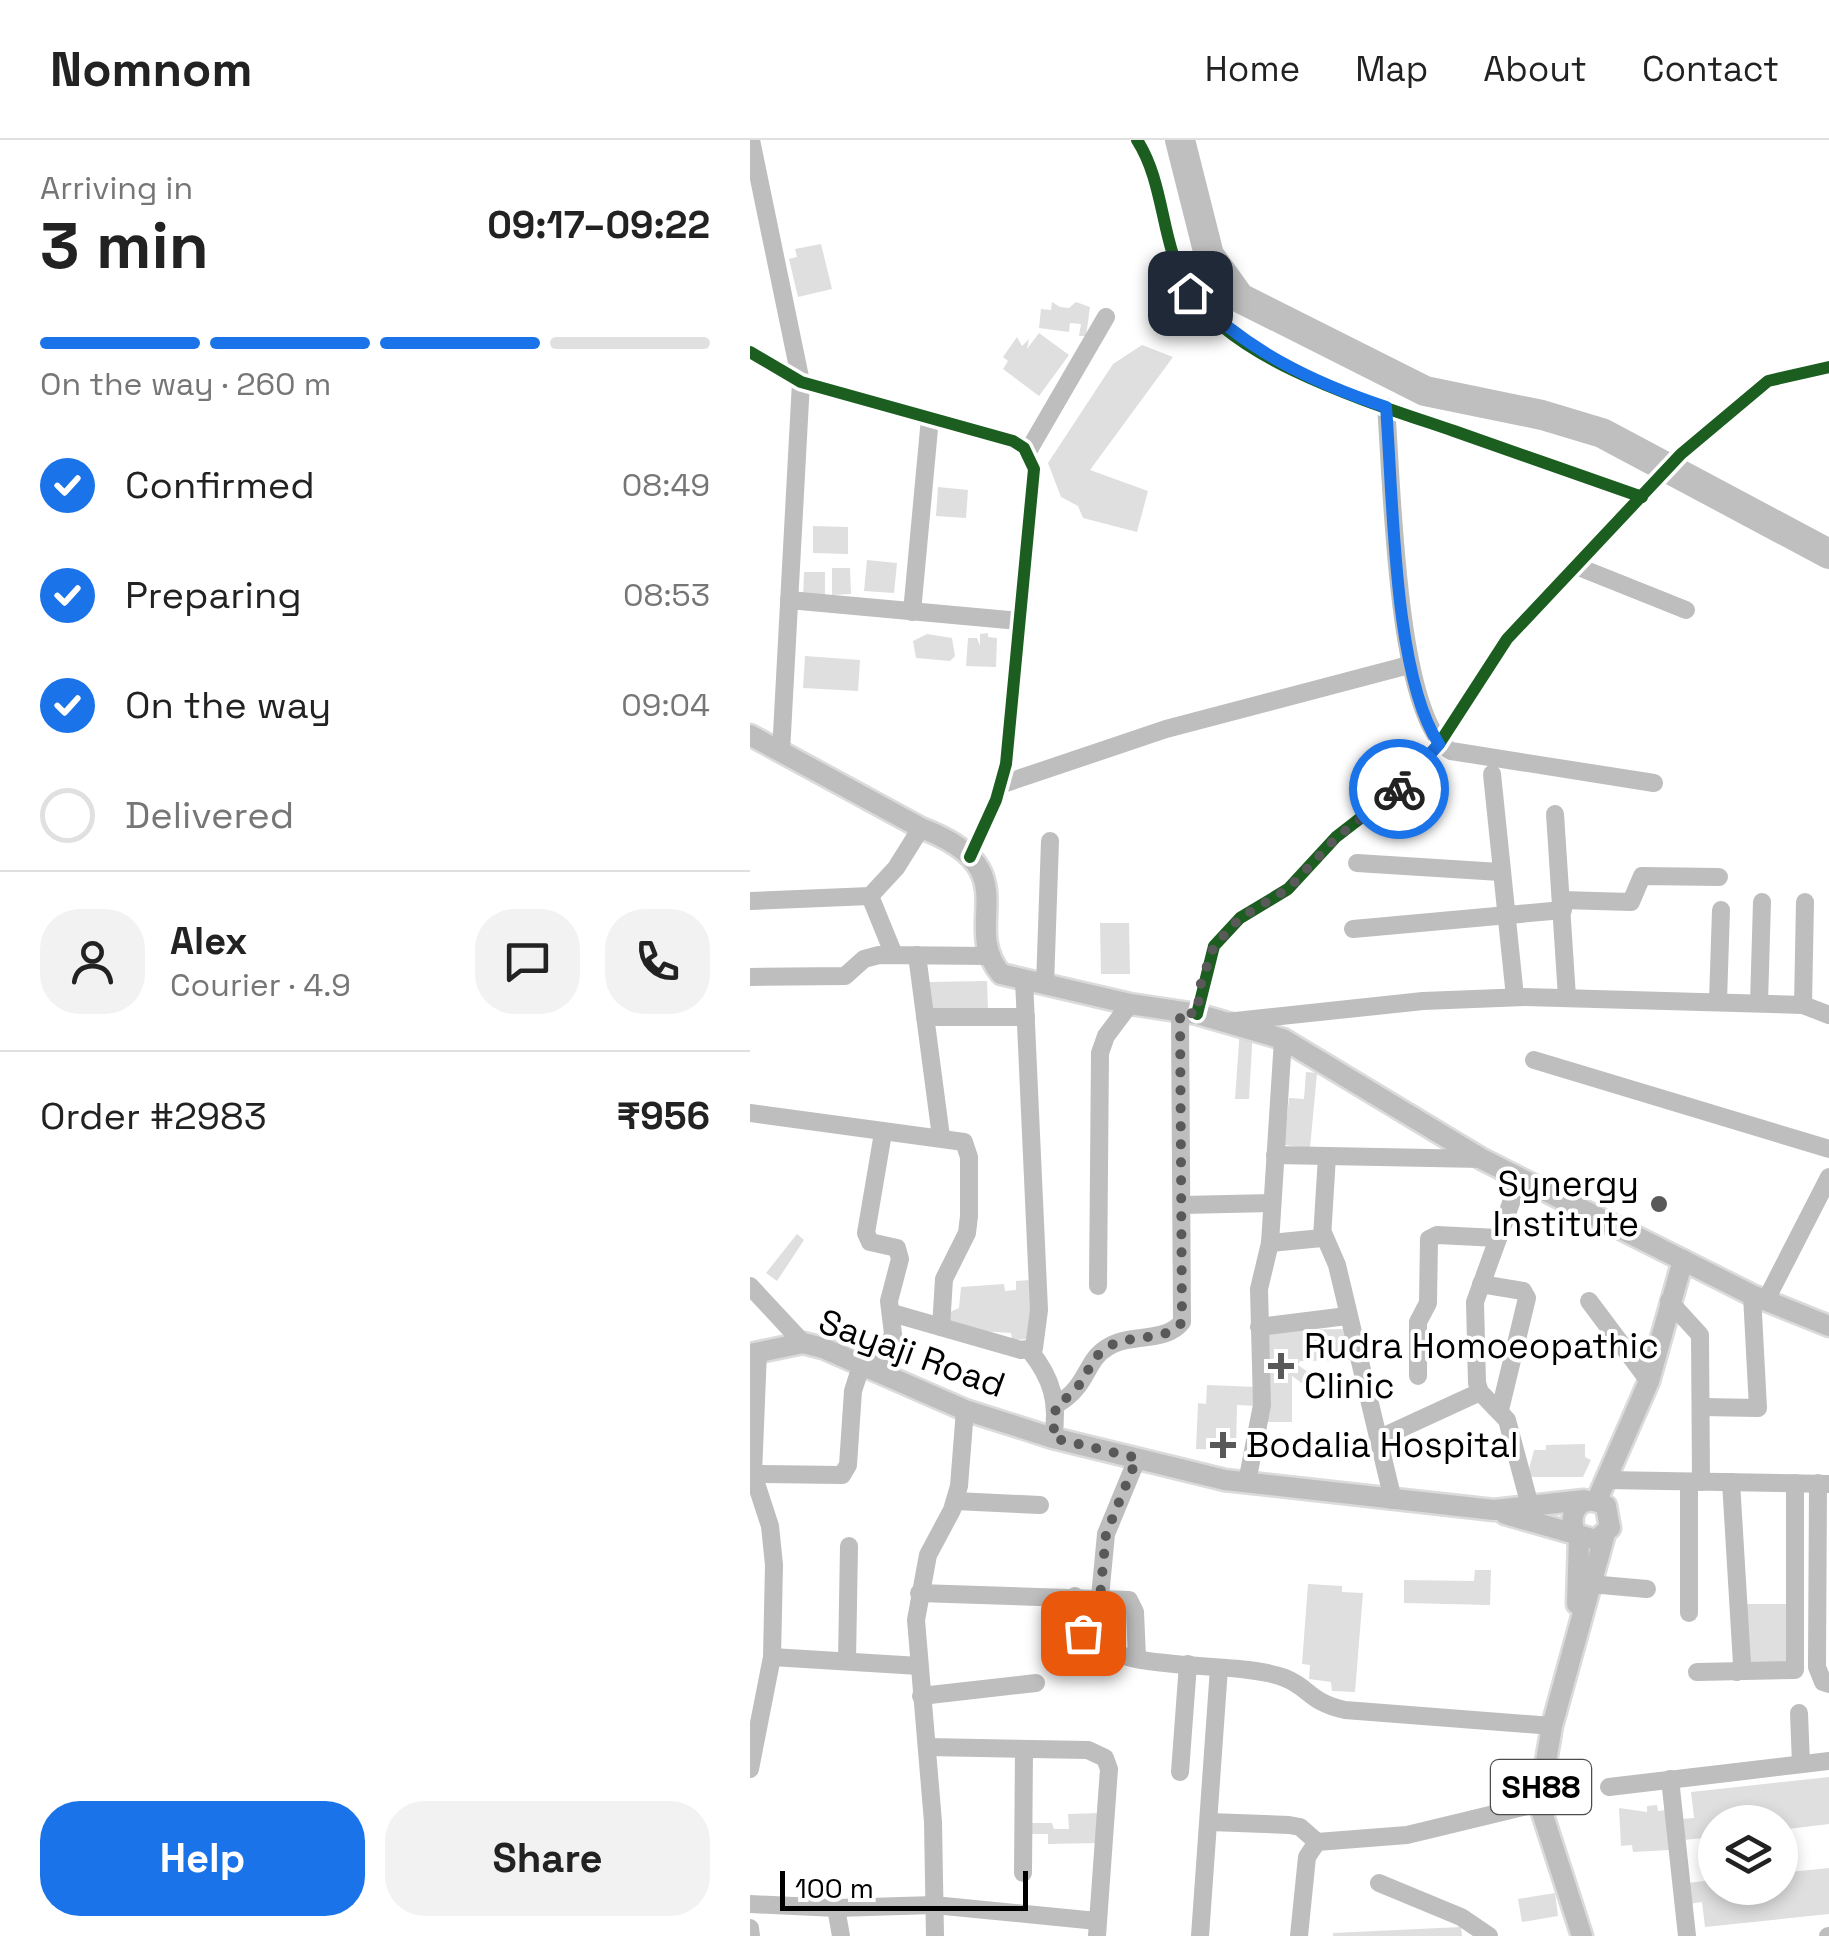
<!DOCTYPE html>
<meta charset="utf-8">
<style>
:root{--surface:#fff;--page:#f2f2f2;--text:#222;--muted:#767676;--line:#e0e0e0;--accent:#1a73e8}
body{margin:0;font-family:"Space Grotesk",sans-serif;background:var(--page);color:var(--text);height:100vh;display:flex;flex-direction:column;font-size:38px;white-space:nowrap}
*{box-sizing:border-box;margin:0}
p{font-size:32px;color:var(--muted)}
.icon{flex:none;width:55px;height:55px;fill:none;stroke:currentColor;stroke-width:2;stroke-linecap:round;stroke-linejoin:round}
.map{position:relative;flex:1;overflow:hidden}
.panel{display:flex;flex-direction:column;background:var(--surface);width:750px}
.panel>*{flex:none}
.controls{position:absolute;left:948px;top:1665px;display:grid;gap:20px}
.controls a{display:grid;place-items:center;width:100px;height:100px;border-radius:50%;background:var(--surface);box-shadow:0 5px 15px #0003;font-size:50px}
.scale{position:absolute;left:30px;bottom:25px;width:248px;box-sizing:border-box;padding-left:10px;border:5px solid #000;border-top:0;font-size:28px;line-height:35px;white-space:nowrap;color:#000;-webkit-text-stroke:8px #fff;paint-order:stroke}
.pin{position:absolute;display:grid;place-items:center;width:85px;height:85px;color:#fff;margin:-42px;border-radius:20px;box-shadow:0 5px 15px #0006}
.courier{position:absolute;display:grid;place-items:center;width:100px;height:100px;margin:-50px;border:8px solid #1a73e8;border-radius:50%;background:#fff;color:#222;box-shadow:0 2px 12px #0007}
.headline em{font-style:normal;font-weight:800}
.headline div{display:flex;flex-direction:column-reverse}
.headline{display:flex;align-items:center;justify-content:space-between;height:170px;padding:0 40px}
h1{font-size:65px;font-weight:800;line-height:75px}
.bar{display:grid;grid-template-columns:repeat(4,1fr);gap:15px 10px;align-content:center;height:120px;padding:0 40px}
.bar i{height:12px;border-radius:8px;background:var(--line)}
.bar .selected{background:var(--accent)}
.bar p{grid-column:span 4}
.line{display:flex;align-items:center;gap:25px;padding:0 40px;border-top:2px solid var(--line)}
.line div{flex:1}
.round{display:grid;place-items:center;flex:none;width:105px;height:105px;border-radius:40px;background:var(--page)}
ol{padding:0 40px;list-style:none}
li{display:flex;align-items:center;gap:30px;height:110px}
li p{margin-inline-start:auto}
li .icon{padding:10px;border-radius:50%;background:var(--accent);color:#fff;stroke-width:4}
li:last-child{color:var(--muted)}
li i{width:55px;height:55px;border:5px solid var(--line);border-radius:50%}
.action{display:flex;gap:20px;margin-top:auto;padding:20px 40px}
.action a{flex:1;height:115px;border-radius:40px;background:var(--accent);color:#fff;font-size:40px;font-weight:800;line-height:115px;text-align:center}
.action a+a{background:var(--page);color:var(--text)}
header{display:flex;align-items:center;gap:60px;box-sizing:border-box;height:140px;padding:0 50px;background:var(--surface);border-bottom:2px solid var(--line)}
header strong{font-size:48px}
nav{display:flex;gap:55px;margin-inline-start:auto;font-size:35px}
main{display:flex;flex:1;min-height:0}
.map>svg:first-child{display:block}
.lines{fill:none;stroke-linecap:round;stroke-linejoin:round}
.river{stroke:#bfbfbf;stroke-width:30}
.building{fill:#dfdfdf}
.major-casing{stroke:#dbdbdb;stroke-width:25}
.minor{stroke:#bebebe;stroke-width:18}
.major{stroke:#bebebe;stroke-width:20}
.cycleway-casing{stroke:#fff;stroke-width:19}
.cycleway{stroke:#1b5e20;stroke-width:12}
.done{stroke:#595959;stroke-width:10;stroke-dasharray:0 18}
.route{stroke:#1a73e8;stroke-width:12}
.poi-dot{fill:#595959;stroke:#fff;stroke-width:4}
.labels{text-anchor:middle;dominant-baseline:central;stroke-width:8;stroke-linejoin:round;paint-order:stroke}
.shield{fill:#fff;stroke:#4c4c4c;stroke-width:2.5}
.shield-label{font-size:32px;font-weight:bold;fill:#000}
.poi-label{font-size:35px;fill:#000;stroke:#fff;text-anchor:start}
.street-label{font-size:35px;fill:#000;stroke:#fff}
</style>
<header>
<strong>Nomnom</strong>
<nav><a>Home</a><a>Map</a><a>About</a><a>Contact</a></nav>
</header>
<main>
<section class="panel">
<div class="headline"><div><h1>3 min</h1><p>Arriving in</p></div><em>09:17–09:22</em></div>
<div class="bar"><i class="selected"></i><i class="selected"></i><i class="selected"></i><i></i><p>On the way · 260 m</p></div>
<ol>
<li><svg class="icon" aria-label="check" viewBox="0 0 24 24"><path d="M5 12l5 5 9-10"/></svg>Confirmed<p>08:49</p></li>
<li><svg class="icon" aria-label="check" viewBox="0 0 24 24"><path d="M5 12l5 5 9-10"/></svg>Preparing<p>08:53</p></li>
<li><svg class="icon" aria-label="check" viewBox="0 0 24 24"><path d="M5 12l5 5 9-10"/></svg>On the way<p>09:04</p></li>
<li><i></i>Delivered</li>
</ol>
<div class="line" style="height:180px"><a class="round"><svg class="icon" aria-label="person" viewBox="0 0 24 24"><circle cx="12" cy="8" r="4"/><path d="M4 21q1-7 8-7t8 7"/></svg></a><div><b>Alex</b><p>Courier · 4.9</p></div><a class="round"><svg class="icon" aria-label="chat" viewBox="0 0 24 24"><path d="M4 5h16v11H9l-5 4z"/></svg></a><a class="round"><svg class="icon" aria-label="phone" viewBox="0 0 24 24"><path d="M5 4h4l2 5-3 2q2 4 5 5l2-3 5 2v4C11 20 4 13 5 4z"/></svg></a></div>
<div class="line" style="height:130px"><div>Order #2983</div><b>₹956</b></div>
<div class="action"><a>Help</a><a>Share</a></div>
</section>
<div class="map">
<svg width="1079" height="1796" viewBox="0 0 1079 1796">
<rect width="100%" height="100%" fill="#fff"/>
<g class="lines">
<path class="river" d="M430 0 459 115 490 158 675 251 792 275 852 293 1079 414"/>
</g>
<g class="building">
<path d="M71 104 82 149 48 157 39 119 47 117 45 109Z"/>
<path d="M302 162 310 167 319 168 326 162 340 167 336 196H329L331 184 320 183 319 192 289 188 291 169 301 170Z"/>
<path d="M289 193 319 215 289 256 253 229 258 221 253 217 267 197 272 206 279 199 277 209Z"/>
<path d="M392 205 423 217 340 330 398 351 387 392 333 378 328 366 311 357 298 323 363 224Z"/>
<path d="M188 347 218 350 216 378 186 376Z"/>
<path d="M63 386 98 387V414L63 413Z"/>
<path d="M117 420 147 423 144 453 114 451Z"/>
<path d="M82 428H100L101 454 82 455Z"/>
<path d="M54 432H75V459H53Z"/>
<path d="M238 493V497L247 498 246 527 216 526 218 498H227L230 506V494Z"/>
<path d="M177 494 202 498 205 516 200 521 166 518 163 501Z"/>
<path d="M55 516 110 520 108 551 53 548Z"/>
<path d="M350 783H379L380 834H351Z"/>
<path d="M237 841 238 870 179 871 178 842Z"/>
<path d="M490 888 503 889 499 959H485Z"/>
<path d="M556 932 567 933 560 1008 534 1005 539 958 554 959Z"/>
<path d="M47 1094 54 1100 27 1141 16 1133Z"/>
<path d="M280 1140 284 1199 262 1200 261 1193 199 1189 198 1173 209 1168 211 1147 254 1144 255 1151 266 1150V1141Z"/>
<path d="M598 1189 600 1220 550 1221 548 1225 565 1237 557 1247 542 1236V1282H514L517 1190Z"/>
<path d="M457 1245 507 1247V1266L487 1265 486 1310 446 1309 448 1263 456 1264Z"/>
<path d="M835 1304V1317L841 1320 833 1337H777L784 1310H796V1305Z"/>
<path d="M725 1430H741L740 1465 654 1463V1440L724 1441Z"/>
<path d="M558 1444 592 1446V1452L613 1453 605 1552 582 1551 581 1542 559 1539 560 1525 552 1524Z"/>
<path d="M991 1464H1047V1524H992Z"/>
<path d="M1079 1637V1684L1030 1690V1682H965V1697L933 1700 931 1679 944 1678 941 1652Z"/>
<path d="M907 1665 908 1671 916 1670 919 1710 883 1712 882 1705 871 1706 869 1668 897 1672V1666Z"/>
<path d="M349 1673 350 1703 298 1704V1694H278V1683H302L304 1689H319L318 1674Z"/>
<path d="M1079 1728V1774L955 1787 952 1762 939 1764 937 1743 965 1740V1748H1030V1733Z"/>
<path d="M805 1753 808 1776 772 1782 768 1759Z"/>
<path d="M711 1787 712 1796H583V1793Z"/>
</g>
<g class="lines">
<g class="major-casing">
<g id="major">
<path d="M0 595 171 688C282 730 208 783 251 834L380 864 447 874 533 899 732 1019 1002 1155 1079 1186"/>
<path d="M0 1214 53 1203 73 1208 215 1270 303 1298 475 1340 744 1370 834 1360"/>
<path d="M847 1360 899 1241 933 1120"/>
<path d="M755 1374 846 1400 860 1388 856 1366C834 1352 816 1369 825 1393"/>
<path d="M827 1464 829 1397"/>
<path d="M832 1796 789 1663 802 1586 854 1397"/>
</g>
</g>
<g class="minor">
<path d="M1 0 51 242 31 612"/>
<path d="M387 0C416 45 410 105 439 150 486 224 626 264 704 291 767 313 829 335 892 357"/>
<path d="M0 212 51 242 263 301 274 308 284 329 256 624 246 660 220 717"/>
<path d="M636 267C642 335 645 579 701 611L904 643"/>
<path d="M277 313 356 177"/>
<path d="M826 426 936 470"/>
<path d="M39 460 269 481"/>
<path d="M162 472 180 278"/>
<path d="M742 634 765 857"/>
<path d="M250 645 416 589 659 525"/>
<path d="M805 674 817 857"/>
<path d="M607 723 750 732"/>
<path d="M120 756 144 815"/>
<path d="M812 760 881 762 892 736 969 737"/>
<path d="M0 761 120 756 146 728 171 688"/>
<path d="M603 789 813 770"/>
<path d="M167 815 191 997"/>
<path d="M0 837 95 836 114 819 129 815 241 816"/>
<path d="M295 845 300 701"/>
<path d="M968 861 971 770"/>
<path d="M1009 863 1012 762"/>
<path d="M1053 865 1055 762"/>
<path d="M447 874 464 806 490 778 538 749 586 697 648 649 689 604 757 499 931 314 1018 241 1079 227"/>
<path d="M175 877H276"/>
<path d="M476 882 673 861 775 857 1053 865 1079 875"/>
<path d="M784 920 1079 1009"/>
<path d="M0 973 214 1002 219 1017V1076L217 1093 194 1139 191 1187"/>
<path d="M525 1015 732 1019"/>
<path d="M770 1038 725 1162 727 1243 730 1252 757 1280 780 1366"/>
<path d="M432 1065 522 1063"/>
<path d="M574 1095 587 1125 643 1360"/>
<path d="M520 1103 572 1098 577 1016"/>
<path d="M731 1144 773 1151 777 1158 750 1270"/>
<path d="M0 1146 53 1203"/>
<path d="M348 1146 350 913 356 896 380 864"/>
<path d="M1016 1160 1079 1037"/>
<path d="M839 1161 899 1241"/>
<path d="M919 1161 950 1195 951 1342"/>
<path d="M142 1173 271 1210 284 1208 289 1170 274 840"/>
<path d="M509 1187 597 1176"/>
<path d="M280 1211C302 1238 309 1263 303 1298"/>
<path d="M128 1233 143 1194 139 1161 150 1119 147 1108 120 1102 116 1093 133 993"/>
<path d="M668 1236V1182L678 1163 679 1099 687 1095 748 1098"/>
<path d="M306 1265C340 1245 334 1221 358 1207 379 1193 416 1203 432 1182L430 872"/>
<path d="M952 1267 1008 1268 1002 1155"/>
<path d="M628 1299 730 1252"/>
<path d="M3 1334 92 1335 98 1325 103 1251 111 1226"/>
<path d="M856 1340 1079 1344"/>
<path d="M497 1342 512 1265 509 1149 520 1103 533 899"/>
<path d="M939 1342V1473"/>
<path d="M981 1342 992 1524 987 1532"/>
<path d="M1068 1343 1067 1527 1073 1542 1079 1544"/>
<path d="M205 1361 290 1365"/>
<path d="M840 1444 897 1449"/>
<path d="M169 1453 379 1460 385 1472 387 1517"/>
<path d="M325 1456C325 1469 324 1483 333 1493 370 1537 483 1518 535 1538 560 1548 559 1562 595 1570L802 1586"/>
<path d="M350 1457 356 1394 387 1319"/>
<path d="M22 1517 169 1526"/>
<path d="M97 1521 99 1406"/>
<path d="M947 1532 1045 1530V1343"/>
<path d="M171 1556 286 1543"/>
<path d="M1049 1573 1051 1624"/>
<path d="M177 1607 338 1610 355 1618 359 1629 347 1796"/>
<path d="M0 1629 22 1517 24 1425 20 1386 3 1334 8 1212"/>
<path d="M430 1632 438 1524"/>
<path d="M920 1639 937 1796"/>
<path d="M859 1647 1079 1621"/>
<path d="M459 1682 539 1685 550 1687 567 1702"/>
<path d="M273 1733 274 1609"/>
<path d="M629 1743 711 1777 739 1796"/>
<path d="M0 1764 86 1768 91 1796"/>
<path d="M86 1768 184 1765 347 1781"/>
<path d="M0 1788 1 1796"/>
<path d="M185 1796 183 1682 166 1480 178 1415 202 1370 209 1346 215 1270"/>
<path d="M450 1796 469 1528"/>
<path d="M549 1796 557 1717 567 1702 657 1695 789 1663"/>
<path d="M1078 1796H1079"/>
</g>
<use href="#major" class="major"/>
<g class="cycleway-casing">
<g id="cycleway">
<path d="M387 0C416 45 410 105 439 150 486 224 626 264 704 291 767 313 829 335 892 357"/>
<path d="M0 212 51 242 263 301 274 308 284 329 256 624 246 660 220 717"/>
<path d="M447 874 464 806 490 778 538 749 586 697 648 649 689 604 757 499 931 314 1018 241 1079 227"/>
</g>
</g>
<use href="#cycleway" class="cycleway"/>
</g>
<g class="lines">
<path class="done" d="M333 1493 326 1478 324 1456 350 1457 356 1394 387 1318 303 1298 306 1265C341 1245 334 1221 358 1207 379 1193 417 1203 432 1182L430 872 447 874 451 843 464 806 490 778 538 749 586 698 649 649"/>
<path class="route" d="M440 153C496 210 561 242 636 267 643 354 643 536 689 604L649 649"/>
</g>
<g class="poi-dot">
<circle cx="909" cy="1064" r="10"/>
<path d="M526 1211h10v10h10v10h-10v10h-10v-10h-10v-10h10z"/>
<path d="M468 1290h10v10h10v10h-10v10h-10v-10h-10v-10h10z"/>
</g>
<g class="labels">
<rect class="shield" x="741" y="1620" width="100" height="54" rx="8"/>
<g class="shield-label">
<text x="791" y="1647">SH88</text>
</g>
<g class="poi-label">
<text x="889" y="1044" text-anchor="end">Synergy<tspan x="889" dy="40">Institute</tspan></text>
<text x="554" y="1206">Rudra Homoeopathic<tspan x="554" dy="40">Clinic</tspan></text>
<text x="496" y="1305">Bodalia Hospital</text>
</g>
<g class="street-label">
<text transform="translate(162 1213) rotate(20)">Sayaji Road</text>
</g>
</g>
</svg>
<div class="controls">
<a><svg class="icon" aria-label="layers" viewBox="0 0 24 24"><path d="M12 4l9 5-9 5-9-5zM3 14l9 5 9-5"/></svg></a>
</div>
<div class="scale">100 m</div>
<div class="pin" style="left:333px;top:1493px;background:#ea580c"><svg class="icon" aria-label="bag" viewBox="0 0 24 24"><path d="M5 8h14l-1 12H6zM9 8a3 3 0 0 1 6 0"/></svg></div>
<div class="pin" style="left:440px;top:153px;background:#1f2937"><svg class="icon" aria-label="home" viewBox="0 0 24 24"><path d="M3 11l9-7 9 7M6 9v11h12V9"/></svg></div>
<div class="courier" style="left:649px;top:649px"><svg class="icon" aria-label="bike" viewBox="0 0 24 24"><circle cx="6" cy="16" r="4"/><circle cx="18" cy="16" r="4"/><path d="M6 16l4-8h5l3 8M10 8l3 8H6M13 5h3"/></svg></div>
</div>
</main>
